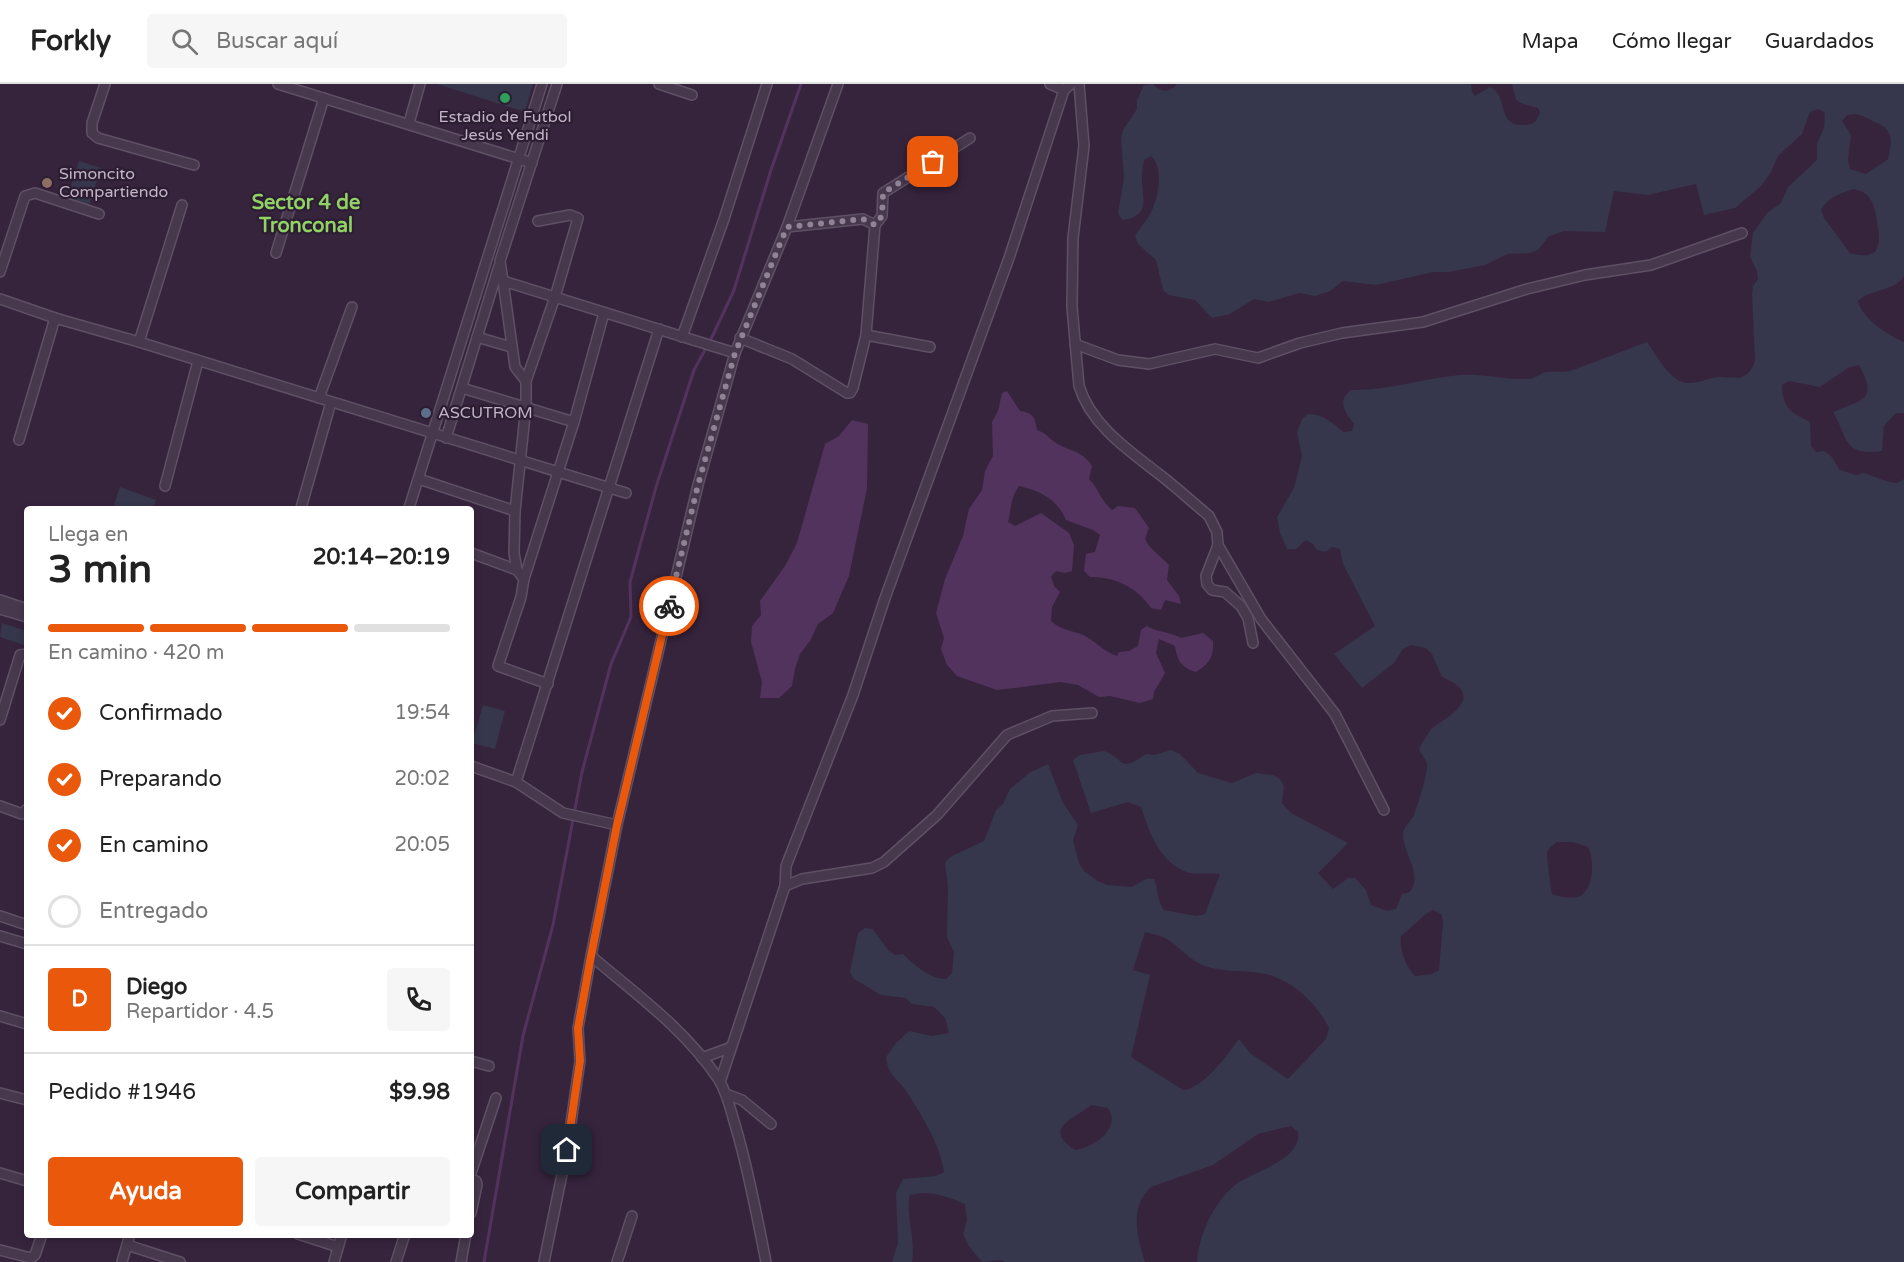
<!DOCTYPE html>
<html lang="es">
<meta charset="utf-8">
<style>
:root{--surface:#fff;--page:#f6f6f6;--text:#222;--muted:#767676;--line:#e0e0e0;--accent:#ea580c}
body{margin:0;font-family:"Varela Round",sans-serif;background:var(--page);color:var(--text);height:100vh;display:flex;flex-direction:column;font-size:22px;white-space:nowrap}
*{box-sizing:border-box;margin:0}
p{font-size:20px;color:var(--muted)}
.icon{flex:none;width:33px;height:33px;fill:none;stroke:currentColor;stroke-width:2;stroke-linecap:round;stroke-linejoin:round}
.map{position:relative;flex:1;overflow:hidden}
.panel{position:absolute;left:24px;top:422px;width:450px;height:732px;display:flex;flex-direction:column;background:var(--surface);border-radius:6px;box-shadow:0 3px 9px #0003}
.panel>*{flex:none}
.pin{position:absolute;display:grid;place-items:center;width:51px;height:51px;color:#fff;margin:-26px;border-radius:12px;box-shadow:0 3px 9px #0006}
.courier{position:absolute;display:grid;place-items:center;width:60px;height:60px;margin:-30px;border:4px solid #ea580c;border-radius:50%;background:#fff;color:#222;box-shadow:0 2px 8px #0007}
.overview em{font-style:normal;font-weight:700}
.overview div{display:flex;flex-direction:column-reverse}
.overview{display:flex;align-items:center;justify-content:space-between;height:102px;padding:0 24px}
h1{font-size:39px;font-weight:700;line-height:45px}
.bar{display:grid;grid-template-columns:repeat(4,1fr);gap:9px 6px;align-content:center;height:72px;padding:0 24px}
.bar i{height:8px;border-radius:4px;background:var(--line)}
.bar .active{background:var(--accent)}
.bar p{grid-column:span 4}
.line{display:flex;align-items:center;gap:15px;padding:0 24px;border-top:2px solid var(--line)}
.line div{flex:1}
.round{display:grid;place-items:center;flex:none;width:63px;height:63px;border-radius:6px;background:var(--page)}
ol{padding:0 24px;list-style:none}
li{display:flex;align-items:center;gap:18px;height:66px}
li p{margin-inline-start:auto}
li .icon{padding:6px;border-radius:50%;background:var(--accent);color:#fff;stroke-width:4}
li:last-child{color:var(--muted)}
li i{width:33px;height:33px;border:3px solid var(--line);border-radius:50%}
.cta{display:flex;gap:12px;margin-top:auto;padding:12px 24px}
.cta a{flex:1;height:69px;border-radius:6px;background:var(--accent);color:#fff;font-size:24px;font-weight:700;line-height:69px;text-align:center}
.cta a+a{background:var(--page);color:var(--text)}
header{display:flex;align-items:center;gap:36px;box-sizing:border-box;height:84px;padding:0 30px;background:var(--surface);border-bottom:2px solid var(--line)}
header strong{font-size:28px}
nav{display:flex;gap:33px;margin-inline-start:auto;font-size:21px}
.search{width:420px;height:54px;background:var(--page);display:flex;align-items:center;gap:15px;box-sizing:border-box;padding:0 21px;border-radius:6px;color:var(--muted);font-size:22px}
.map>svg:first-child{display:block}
.green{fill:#36364c;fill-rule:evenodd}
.water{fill:#52335d}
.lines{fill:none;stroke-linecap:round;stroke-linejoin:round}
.stream{stroke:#52335d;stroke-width:3}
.minor-casing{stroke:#5f5065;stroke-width:12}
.minor{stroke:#47384d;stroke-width:9}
.done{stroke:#928297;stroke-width:6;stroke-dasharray:0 10.8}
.route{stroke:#ea580c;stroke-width:8}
.leisure-dot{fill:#2e9e5b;stroke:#2c1d32;stroke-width:2}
.education-dot{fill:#8d6e63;stroke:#2c1d32;stroke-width:2}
.service-dot{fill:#5c6f8a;stroke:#2c1d32;stroke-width:2}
.labels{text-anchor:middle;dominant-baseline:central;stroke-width:4.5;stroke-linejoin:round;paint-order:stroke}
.poi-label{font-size:16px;fill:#c3b4c8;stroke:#2c1d32;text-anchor:start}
.quarter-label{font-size:20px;font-weight:bold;fill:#91d265;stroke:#2c1d32}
</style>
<header>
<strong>Forkly</strong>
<div class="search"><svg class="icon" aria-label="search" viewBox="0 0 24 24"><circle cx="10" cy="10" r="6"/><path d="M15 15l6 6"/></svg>Buscar aquí</div>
<nav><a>Mapa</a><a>Cómo llegar</a><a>Guardados</a></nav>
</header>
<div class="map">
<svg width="1904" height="1178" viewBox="0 0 1904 1178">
<rect width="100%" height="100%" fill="#36243d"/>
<g class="green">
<path d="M437 0H533L525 28Z"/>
<path d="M1153 0C1160 9 1170 9 1177 0H1471L1472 8 1475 12 1490 3C1509 11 1496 40 1521 41 1527 41 1530 41 1535 38L1540 29 1538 24 1523 20 1516 16 1512 0H1904V192C1896 207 1870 205 1858 217 1861 234 1888 251 1904 258V329H1896L1884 342 1882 367C1843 372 1849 356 1833 328 1864 315 1878 316 1859 281L1848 284 1820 303 1789 297 1782 301C1782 324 1792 329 1810 338L1811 362 1816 368 1824 367 1831 372 1840 386 1856 391 1864 389 1889 398 1897 399 1904 395V1178H1197C1199 1151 1213 1119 1235 1101 1252 1087 1302 1077 1298 1048L1291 1042 1258 1050 1213 1081 1151 1103C1129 1123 1137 1153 1145 1178H1005L1001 1176 982 1178 968 1161 963 1150 967 1136 965 1120C947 1112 929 1106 910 1111 905 1129 916 1155 912 1178H892L898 1159 896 1109 903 1095 936 1092 944 1088C940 1060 922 1032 907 1008 898 995 887 990 886 973L896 959 909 947 932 952 949 949 945 934 934 923 919 921 912 920 906 914 881 911 854 895 850 888 858 849 865 844 873 845 888 866 895 871 903 870C914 881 930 895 946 895L952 889 954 868 947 853 948 803 945 779 950 773 984 757 996 726 1003 720 1010 705 1029 689 1048 680 1063 719 1078 741 1073 756 1079 779 1084 787 1098 797 1107 801 1132 803 1146 795H1154C1159 806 1156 815 1164 826L1196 832 1205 830 1220 790C1209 789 1195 791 1186 788 1159 777 1149 748 1141 723L1128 718 1091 729 1073 676 1080 671 1104 667C1126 675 1118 690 1146 670L1154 671 1171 666 1180 670 1198 689 1232 699 1256 689 1273 691 1280 695 1284 702 1282 719 1291 729 1348 759 1318 789 1333 805 1348 794H1355L1366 806 1371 821 1387 827 1396 825 1402 810 1410 808C1423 789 1403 770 1403 751 1403 741 1411 739 1414 731 1417 722 1428 690 1427 681 1427 676 1421 670 1419 665 1422 659 1428 650 1431 645 1434 642 1440 639 1444 636 1469 618 1472 606 1442 593L1432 570 1426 564 1411 561 1403 565 1394 579 1362 604 1334 570 1375 542 1343 480 1340 465 1332 463 1325 468 1317 466 1313 460 1306 456 1296 465H1287L1280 449 1277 433 1294 404 1302 372 1297 349 1302 335 1308 330C1324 330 1332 339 1344 348L1352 347 1354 340C1344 327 1337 317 1351 306 1388 307 1424 294 1460 291 1484 289 1506 296 1529 295 1536 294 1540 290 1546 288 1555 287 1564 289 1573 286L1647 258C1655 269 1665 287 1676 295 1686 303 1701 297 1712 294 1728 289 1746 304 1755 277L1752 210 1753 202 1758 195 1757 187 1750 173 1753 149 1767 129 1781 119 1788 103 1817 76V60L1824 44 1825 29 1818 25 1810 28 1802 50 1778 72 1771 88 1761 102 1735 124 1704 131 1696 100 1648 111 1614 107 1605 148 1564 147 1549 152 1538 166 1530 169 1507 170 1485 181 1449 188H1433L1376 201 1343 197 1330 207 1315 212 1299 209 1269 218 1254 215 1230 230 1212 234 1195 216 1169 211 1163 206 1156 176 1138 160 1135 152C1139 145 1145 138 1149 132 1158 117 1165 84 1151 72L1144 76C1143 81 1142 86 1142 91 1141 112 1153 132 1122 136L1118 129 1124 94 1121 54 1123 46 1137 25V16L1144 1ZM1855 30C1863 31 1869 36 1877 39 1894 46 1892 58 1888 75L1866 90 1850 85 1848 76 1851 51 1842 37 1847 31ZM1854 105C1859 107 1863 107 1867 111 1874 118 1876 129 1877 138 1882 163 1879 177 1850 169L1824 134 1821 126C1828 113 1841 109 1854 105ZM1557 758H1573L1588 763C1594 775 1594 798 1584 809 1578 817 1561 813 1552 810 1551 807 1547 773 1547 769 1548 764 1553 761 1557 758ZM1433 826 1441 830 1443 838 1439 886 1432 890 1415 892C1406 882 1399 866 1401 852L1426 830ZM1145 848C1151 850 1158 851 1163 853 1178 860 1189 877 1205 882 1222 888 1241 886 1260 889 1290 893 1316 918 1329 944L1326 955 1288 995 1250 969 1239 955C1227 971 1203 1005 1183 1006L1131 973 1150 891 1133 886ZM1091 1021 1108 1024C1122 1045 1093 1064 1075 1066 1040 1044 1077 1034 1091 1021Z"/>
<path d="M79 77 101 84 89 121 67 114Z"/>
<path d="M120 403 156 416 153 424H113Z"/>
<path d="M2 539 27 547V562L0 553Z"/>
<path d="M483 621 505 627 495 665 472 659Z"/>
</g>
<g class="water">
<path d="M1007 307 1020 327C1033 329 1035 333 1037 346 1045 349 1046 351 1052 356 1066 368 1081 364 1092 382L1089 395C1099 405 1101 417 1112 426L1118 422 1135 424 1149 444 1145 455C1151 467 1160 471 1169 481L1167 496 1179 512 1181 520 1165 516 1161 526 1151 524C1138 504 1114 492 1090 493L1084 487 1086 470 1095 468 1100 451 1093 446 1066 436C1057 415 1041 407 1019 402 1010 415 1012 423 1008 438L1015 442 1041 429 1069 449 1074 461 1072 487 1065 489 1056 487 1051 492 1054 502 1060 508 1052 523 1051 537C1059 545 1073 547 1083 551 1095 556 1102 567 1117 572L1119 568 1129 567 1138 562 1141 546 1147 542C1158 549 1169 547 1181 554L1203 549 1213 557C1214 573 1209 580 1196 588 1182 584 1177 577 1175 562L1159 555 1156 569 1165 589 1154 608 1153 615 1140 619 1110 612 1099 613 1078 601 1061 598 997 606 957 592 947 581 941 565 944 554 936 529 945 495 963 452 969 425 982 406 985 387 993 372 992 338 998 327 1002 309Z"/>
<path d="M852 336 868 340 867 404 849 492 833 529 818 540 810 557 800 570 795 585 792 602 779 614H760L762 598 751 558 752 542 761 531 760 517 785 482 797 459 825 360 839 352Z"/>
</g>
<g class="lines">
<path class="stream" d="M484 1178 523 952 553 841 582 688 611 580 631 533 630 498 656 403 694 286 713 251 734 206 771 86 801 0"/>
<g class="minor-casing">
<g id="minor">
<path d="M105 0 92 39V49L98 54 194 81"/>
<path d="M278 0 532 79"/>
<path d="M659 0 692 11"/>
<path d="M1050 0 1064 6 1071 0"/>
<path d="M1079 0 1084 62 1073 154 1072 223 1079 302C1091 341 1128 366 1159 390 1176 403 1192 418 1209 432L1217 448 1218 461 1206 492 1207 500 1212 506 1225 508 1241 522 1248 534 1253 559"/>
<path d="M409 39 420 0"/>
<path d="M875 141 882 132 883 109 970 54"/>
<path d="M276 169 324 14"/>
<path d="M0 188 25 112 35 109 99 130"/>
<path d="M503 197 500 177 557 0"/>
<path d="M0 215 55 234 139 258 626 409"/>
<path d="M866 251 930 263"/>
<path d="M477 253 511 263"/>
<path d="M682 253 724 135 767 0"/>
<path d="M740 254 792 275 847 309H850L853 304 866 251 875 141 863 135 787 143"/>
<path d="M139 258 182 121"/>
<path d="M1075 260 1118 276 1149 280 1215 265 1258 274 1300 259 1342 249 1423 238 1527 205 1585 191 1651 181 1742 149"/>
<path d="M526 297 515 283 503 197 735 269"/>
<path d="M462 304 574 338"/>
<path d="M319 314 352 223"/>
<path d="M446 354 499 182"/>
<path d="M19 356 55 234"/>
<path d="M419 395 515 427"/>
<path d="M165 402 198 277"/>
<path d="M301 424 331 318"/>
<path d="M409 424 542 0"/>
<path d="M1218 461 1261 535 1335 630 1384 726"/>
<path d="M471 469 517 486 524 495 521 513 498 582 548 600"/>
<path d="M517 486 514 469 515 427 526 322V297L555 213 578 134 570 131 538 137"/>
<path d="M524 495 574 338 604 229"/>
<path d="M0 516 27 525"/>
<path d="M0 525 27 533"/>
<path d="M0 636 20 571 27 570"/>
<path d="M471 682 516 698"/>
<path d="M0 722 22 730 27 725"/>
<path d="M617 741 563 729 516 698 659 245"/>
<path d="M785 802 802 795 872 784 884 778 937 731 1007 651 1052 632 1092 629"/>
<path d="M0 832 27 841"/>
<path d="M0 852 27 860"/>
<path d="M591 872C636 910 686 946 719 996 728 1011 731 1028 736 1044 749 1088 757 1133 766 1178"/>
<path d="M0 932 27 940"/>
<path d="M702 974 729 964"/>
<path d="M471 977 489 982"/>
<path d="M720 998 785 802 786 782 853 611 885 514 1009 174 1064 6"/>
<path d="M0 1009 27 1016"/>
<path d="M726 1010 742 1016 771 1040"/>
<path d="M0 1089 27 1097"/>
<path d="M471 1089 496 1014"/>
<path d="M471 1095 476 1097 477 1101 471 1129"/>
<path d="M298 1150 338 1163"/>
<path d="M127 1161 180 1178"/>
<path d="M0 1166 31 1174 35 1171 42 1150"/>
<path d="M122 1178 130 1150"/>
<path d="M334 1178 342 1150"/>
<path d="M396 1178 405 1150"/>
<path d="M461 1178 466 1150"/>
<path d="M544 1178 567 1066 580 977 578 944 591 872 617 741 698 401 735 269 787 143 838 0"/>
<path d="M617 1178 632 1132"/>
</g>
</g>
<use href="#minor" class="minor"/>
</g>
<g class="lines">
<path class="done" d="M669 522 698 401 735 269 787 143 863 135 875 141 882 132 883 109 933 78"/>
<path class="route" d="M567 1066 580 977 578 944 591 872 617 741 669 522"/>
</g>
<circle class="leisure-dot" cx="505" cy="14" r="6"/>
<circle class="education-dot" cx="47" cy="99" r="6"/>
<circle class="service-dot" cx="426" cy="329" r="6"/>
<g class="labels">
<g class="poi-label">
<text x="505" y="33" text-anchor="middle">Estadio de Futbol<tspan x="505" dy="18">Jesús Yendi</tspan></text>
<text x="59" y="90">Simoncito<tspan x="59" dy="18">Compartiendo</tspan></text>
<text x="438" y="329">ASCUTROM</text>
</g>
<g class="quarter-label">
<text x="306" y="119">Sector 4 de<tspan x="306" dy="23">Tronconal</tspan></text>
</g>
</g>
</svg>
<div class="pin" style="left:933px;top:78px;background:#ea580c"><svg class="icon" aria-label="bag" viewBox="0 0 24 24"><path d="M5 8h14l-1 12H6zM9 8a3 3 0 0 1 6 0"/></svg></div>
<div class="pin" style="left:567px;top:1066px;background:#1f2937"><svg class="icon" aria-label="home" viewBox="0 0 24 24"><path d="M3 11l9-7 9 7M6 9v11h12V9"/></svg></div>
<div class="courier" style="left:669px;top:522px"><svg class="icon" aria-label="bike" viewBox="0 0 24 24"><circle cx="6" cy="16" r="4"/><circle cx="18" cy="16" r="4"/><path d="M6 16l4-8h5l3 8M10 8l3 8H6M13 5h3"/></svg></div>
<section class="panel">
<div class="overview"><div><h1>3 min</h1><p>Llega en</p></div><em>20:14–20:19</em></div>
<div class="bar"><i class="active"></i><i class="active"></i><i class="active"></i><i></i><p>En camino · 420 m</p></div>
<ol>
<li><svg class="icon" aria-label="check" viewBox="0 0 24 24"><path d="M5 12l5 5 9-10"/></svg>Confirmado<p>19:54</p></li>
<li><svg class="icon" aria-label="check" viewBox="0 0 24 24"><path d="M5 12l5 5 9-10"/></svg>Preparando<p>20:02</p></li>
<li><svg class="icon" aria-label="check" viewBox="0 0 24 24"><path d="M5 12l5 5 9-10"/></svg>En camino<p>20:05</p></li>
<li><i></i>Entregado</li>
</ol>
<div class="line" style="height:108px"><b class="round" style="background:var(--accent);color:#fff">D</b><div><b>Diego</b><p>Repartidor · 4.5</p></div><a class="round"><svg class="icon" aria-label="phone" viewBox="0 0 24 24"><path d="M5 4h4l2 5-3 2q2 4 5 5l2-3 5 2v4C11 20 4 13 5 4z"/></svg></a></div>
<div class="line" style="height:78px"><div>Pedido #1946</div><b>$9.98</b></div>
<div class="cta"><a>Ayuda</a><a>Compartir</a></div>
</section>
</div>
